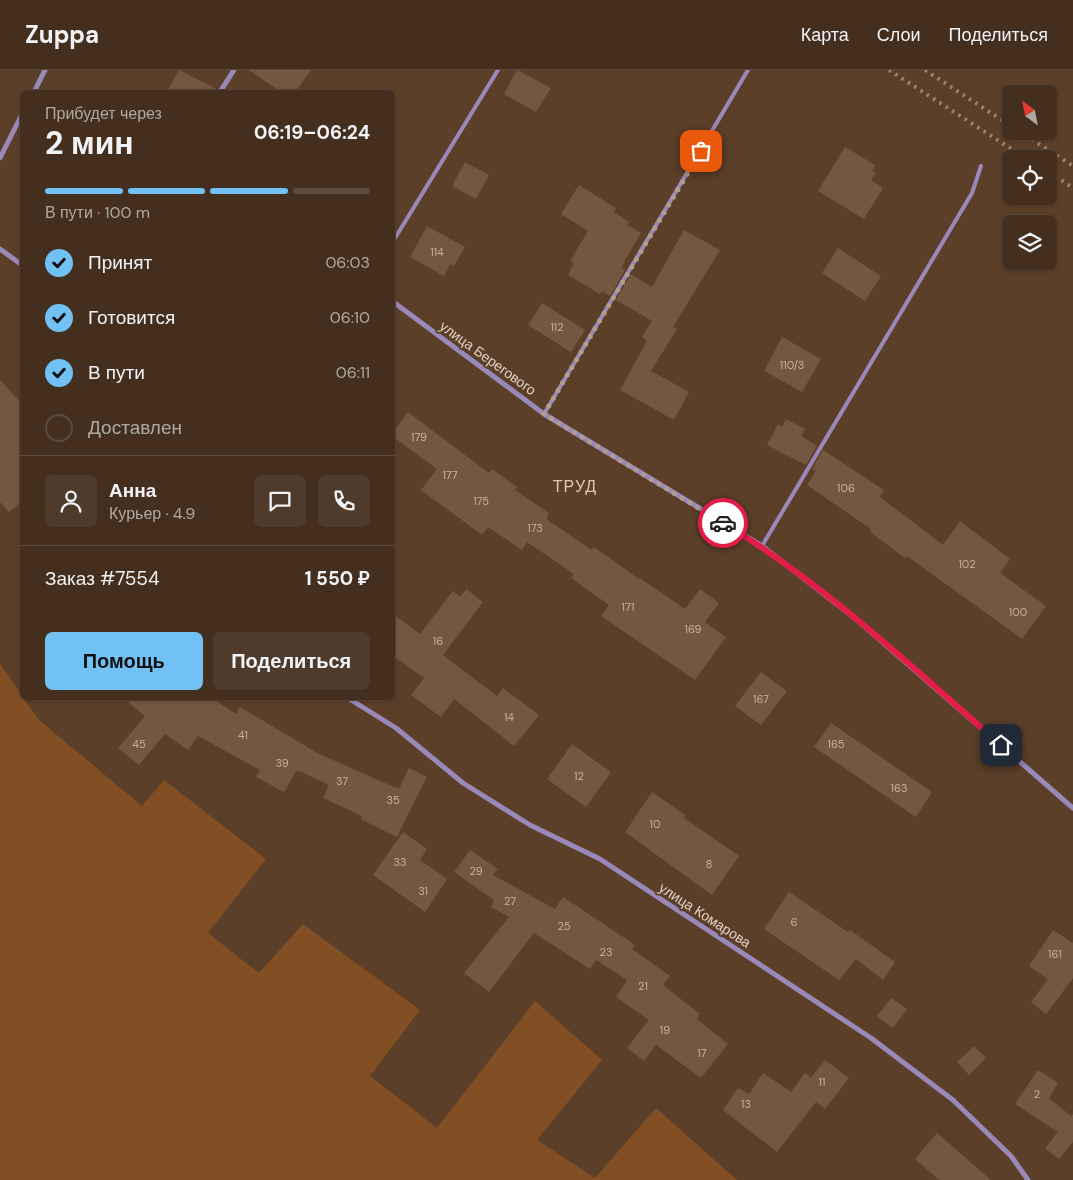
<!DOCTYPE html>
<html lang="ru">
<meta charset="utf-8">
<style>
:root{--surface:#442f1f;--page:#4e3b2c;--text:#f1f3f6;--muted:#afa9a4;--line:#5c4a3d;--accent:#72c1f5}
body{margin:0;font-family:"DM Sans",sans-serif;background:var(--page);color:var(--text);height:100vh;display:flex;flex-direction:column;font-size:19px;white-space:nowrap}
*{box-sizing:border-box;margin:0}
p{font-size:16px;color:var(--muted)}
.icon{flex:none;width:28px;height:28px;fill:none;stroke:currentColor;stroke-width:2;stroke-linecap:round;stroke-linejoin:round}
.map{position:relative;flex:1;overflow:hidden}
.details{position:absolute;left:20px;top:20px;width:375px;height:610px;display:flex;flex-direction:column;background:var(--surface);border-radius:8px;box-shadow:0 1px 4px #0004,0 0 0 1px var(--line)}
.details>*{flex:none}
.needle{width:32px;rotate:328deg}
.controls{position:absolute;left:1002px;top:15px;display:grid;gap:10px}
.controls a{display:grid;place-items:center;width:55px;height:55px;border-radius:8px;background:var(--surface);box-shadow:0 1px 4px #0004,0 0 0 1px var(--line);font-size:25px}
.pin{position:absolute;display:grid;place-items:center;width:42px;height:42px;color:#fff;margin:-21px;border-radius:10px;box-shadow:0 2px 8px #0006}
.courier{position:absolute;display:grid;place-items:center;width:50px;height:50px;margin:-25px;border:4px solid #e11d48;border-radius:50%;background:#fff;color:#222;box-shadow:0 1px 6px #0007}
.overview em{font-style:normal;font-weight:700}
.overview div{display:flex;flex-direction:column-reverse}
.overview{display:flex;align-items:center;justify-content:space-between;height:85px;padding:0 25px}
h1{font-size:32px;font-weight:700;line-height:38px}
.bar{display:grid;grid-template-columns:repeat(4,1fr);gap:8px 5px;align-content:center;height:60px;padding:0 25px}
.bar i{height:6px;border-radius:4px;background:var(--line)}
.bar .selected{background:var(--accent)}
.bar p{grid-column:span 4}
.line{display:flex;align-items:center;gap:12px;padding:0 25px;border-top:1px solid var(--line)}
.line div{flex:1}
.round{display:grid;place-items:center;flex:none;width:52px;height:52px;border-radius:8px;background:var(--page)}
ol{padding:0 25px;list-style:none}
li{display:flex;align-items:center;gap:15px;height:55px}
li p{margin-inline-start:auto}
li .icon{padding:5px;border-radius:50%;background:var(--accent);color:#111;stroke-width:4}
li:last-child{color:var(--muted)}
li i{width:28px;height:28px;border:2px solid var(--line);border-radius:50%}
.cta{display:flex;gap:10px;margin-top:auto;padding:10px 25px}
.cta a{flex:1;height:58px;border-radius:8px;background:var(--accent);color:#111;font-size:20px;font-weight:700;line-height:58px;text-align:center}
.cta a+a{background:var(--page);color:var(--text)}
header{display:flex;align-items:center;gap:30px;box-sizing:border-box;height:70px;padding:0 25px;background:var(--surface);border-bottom:1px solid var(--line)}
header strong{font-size:24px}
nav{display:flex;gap:28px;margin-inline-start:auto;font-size:18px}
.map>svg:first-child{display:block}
.green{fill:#814f23}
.building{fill:#745740}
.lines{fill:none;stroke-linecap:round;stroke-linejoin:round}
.lane{stroke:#9889b9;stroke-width:4}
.street{stroke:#9889b9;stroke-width:5}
.rail{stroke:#9a8371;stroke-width:4;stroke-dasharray:2.5 5;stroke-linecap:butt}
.done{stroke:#b29d8d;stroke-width:5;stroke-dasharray:0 9}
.route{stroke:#e11d48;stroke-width:6}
.labels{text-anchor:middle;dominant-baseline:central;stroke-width:4;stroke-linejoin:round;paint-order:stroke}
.number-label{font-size:11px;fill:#c6b2a2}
.street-label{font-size:14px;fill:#e1d0c3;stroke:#5b3f29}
.quarter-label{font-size:16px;letter-spacing:1px;fill:#e7c5ac;stroke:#5b3f29}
</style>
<header>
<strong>Zuppa</strong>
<nav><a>Карта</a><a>Слои</a><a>Поделиться</a></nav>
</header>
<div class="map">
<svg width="1073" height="1110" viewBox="0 0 1073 1110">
<rect width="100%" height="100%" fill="#5b3f29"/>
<path class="green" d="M0 594 39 650 142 736 164 710 266 789 208 863 259 903 303 854 420 940 370 1006 437 1058 535 931 602 990 537 1070 595 1108 656 1038 737 1110H0Z"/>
<g class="building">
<path d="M179 0 217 19 216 22H167Z"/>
<path d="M249 0H311L295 22H281Z"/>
<path d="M517 0 551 18 536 42 504 24Z"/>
<path d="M845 77 875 95 872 101 876 103 871 110 883 118 864 149 818 121Z"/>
<path d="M465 92 489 105 476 129 452 116Z"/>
<path d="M579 115 616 138 614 142 629 152 627 155 641 163 625 190 622 198 625 200 610 226 602 221 600 224 568 205 574 193 570 191 588 161 561 144Z"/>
<path d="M427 156 465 177 454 196 450 194 444 206 410 187Z"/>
<path d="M684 160 720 180 673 257 677 259 651 301 689 322 674 350 620 320 647 271 642 267 652 251 616 230 631 204 652 217Z"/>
<path d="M838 178 881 206 865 231 822 203Z"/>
<path d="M542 233 585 260 571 282 528 255Z"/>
<path d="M782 267 821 289 802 322 764 301Z"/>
<path d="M0 310 22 334V431L9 442 0 432Z"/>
<path d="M408 342 489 403 492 399 517 417 515 420 549 443 546 449 592 480 594 477 639 509 640 508 685 539 700 519 719 533 705 552 726 567 695 610 601 546 609 535 571 508 574 504 527 472 522 480 488 457 482 465 421 420 437 399 392 366V364Z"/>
<path d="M786 349 805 359 801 366 817 376 806 395 767 375 778 354 782 357Z"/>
<path d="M823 380 884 420 880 427 943 475 960 451 1010 489 1000 503 1046 536 1022 569 907 486 905 488 870 462 871 459 807 415 816 401 812 399Z"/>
<path d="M466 519 483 532 443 585 497 626 503 618 539 645 514 676 454 629 441 647 411 625 424 608 392 585V543L420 564 453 521 460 527Z"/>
<path d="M761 602 787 621 761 655 735 636Z"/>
<path d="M123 628H212L236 644 240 637 319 684 399 719 409 698 427 707 397 767 361 749 362 746 323 728 329 715 297 700 284 722 256 707 260 700 198 666 188 680 165 664 139 695 118 678 145 646Z"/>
<path d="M831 653 932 722 916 747 814 677Z"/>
<path d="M572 674 611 702 586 737 547 709Z"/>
<path d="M652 722 685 745 684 748 739 786 712 825 625 762Z"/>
<path d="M403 762 427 779 420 790 447 809 425 842 373 805Z"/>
<path d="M470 780 498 799 493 805 555 839 563 827 635 875 632 879 670 906 663 915 700 944 697 949 728 974 701 1008 656 975 644 991 627 978 649 950 616 927 627 910 596 890 590 899 534 863 489 922 464 903 509 847 491 837 494 830 454 802Z"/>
<path d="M789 822 848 862 850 860 895 892 883 910 856 889 839 910 764 859Z"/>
<path d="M1053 860 1073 873V908L1046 944 1031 932 1048 909 1029 896Z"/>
<path d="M891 928 907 939 893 958 877 946Z"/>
<path d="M974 976 986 988 969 1005 957 992Z"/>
<path d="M825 990 849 1008 825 1039 816 1032 777 1082 723 1040 738 1018 749 1024 763 1003 791 1022 805 1003 811 1008Z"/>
<path d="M1038 1000 1058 1013 1049 1028 1071 1046 1073 1044V1072L1059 1089 1045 1078 1058 1062 1015 1034Z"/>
<path d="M937 1063 991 1110H939L915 1089Z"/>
</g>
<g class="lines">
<g class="lane">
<path d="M392 173 498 0"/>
<path d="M544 344 748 0"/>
<path d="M762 476 972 123 981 96"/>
</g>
<g class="street">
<path d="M34 22 45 0"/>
<path d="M220 22 234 0"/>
<path d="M0 88 22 44"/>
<path d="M0 179 22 195"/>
<path d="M392 231 544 344 762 476 856 549 1073 738"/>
<path d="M348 628 396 658 463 713 530 755 600 789 871 968 953 1030 1011 1086 1028 1110"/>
</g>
<g class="rail">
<path d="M889 0 1027 89"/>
<path d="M925 0 1011 56"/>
<path d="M1019 61 1073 96"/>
<path d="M1049 102 1073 118"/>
</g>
</g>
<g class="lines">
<path class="done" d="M701 81 544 344 723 453"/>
<path class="route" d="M723 453C825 514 912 597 1001 675"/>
</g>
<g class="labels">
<g class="number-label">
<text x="437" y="182">114</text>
<text x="557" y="257">112</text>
<text x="792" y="295">110/3</text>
<text x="419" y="367">179</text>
<text x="450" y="405">177</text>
<text x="846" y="418">106</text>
<text x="481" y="431">175</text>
<text x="535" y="458">173</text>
<text x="967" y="494">102</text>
<text x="628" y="537">171</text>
<text x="1018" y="542">100</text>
<text x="693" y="559">169</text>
<text x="438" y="571">16</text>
<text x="761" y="629">167</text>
<text x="509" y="647">14</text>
<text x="243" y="665">41</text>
<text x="139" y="674">45</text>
<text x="836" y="674">165</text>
<text x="282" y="693">39</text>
<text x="579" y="706">12</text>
<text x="342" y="711">37</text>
<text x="899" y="718">163</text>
<text x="393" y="730">35</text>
<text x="655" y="754">10</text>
<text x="400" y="792">33</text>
<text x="709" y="794">8</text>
<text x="476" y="801">29</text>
<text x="423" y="821">31</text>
<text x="510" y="831">27</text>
<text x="794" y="852">6</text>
<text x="564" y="856">25</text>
<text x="606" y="882">23</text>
<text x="1055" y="884">161</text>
<text x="643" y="916">21</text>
<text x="665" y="960">19</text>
<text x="702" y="983">17</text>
<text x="822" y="1012">11</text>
<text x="1037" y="1024">2</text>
<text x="746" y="1034">13</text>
</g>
<g class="street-label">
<text transform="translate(488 288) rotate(36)">улица Берегового</text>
<text transform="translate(705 845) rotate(33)">улица Комарова</text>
</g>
<g class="quarter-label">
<text x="575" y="416">ТРУД</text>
</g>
</g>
</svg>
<div class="controls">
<a><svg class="needle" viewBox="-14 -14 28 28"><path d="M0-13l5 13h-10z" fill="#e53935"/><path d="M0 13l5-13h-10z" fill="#afa9a4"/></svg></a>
<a><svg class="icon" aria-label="locate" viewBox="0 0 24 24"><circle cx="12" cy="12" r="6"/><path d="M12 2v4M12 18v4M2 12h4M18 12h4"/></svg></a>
<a><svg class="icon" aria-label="layers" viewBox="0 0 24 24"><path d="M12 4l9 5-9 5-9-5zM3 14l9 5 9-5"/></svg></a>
</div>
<div class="pin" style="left:701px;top:81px;background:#ea580c"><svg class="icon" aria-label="bag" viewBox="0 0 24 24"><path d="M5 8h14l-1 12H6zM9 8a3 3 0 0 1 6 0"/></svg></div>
<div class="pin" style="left:1001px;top:675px;background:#1f2937"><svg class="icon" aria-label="home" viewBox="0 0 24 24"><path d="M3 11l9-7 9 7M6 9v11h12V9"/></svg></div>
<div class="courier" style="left:723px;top:453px"><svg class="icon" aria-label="car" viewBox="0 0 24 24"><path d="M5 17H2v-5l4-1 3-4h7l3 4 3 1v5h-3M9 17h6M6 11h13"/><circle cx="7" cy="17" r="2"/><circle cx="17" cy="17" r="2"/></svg></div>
<section class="details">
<div class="overview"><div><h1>2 мин</h1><p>Прибудет через</p></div><em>06:19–06:24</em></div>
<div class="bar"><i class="selected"></i><i class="selected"></i><i class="selected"></i><i></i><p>В пути · 100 m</p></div>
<ol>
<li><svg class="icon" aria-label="check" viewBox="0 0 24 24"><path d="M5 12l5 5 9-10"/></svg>Принят<p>06:03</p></li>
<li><svg class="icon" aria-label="check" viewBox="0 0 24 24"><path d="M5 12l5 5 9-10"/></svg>Готовится<p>06:10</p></li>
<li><svg class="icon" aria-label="check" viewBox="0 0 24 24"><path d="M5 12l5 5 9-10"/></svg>В пути<p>06:11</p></li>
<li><i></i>Доставлен</li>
</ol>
<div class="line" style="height:90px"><a class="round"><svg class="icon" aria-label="person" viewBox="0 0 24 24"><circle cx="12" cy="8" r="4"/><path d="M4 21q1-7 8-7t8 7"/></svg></a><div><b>Анна</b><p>Курьер · 4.9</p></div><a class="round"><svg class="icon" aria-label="chat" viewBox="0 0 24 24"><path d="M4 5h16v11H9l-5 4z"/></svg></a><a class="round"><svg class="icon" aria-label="phone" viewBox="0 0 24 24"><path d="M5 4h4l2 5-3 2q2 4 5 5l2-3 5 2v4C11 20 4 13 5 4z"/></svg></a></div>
<div class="line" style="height:65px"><div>Заказ #7554</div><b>1 550 ₽</b></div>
<div class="cta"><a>Помощь</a><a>Поделиться</a></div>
</section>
</div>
